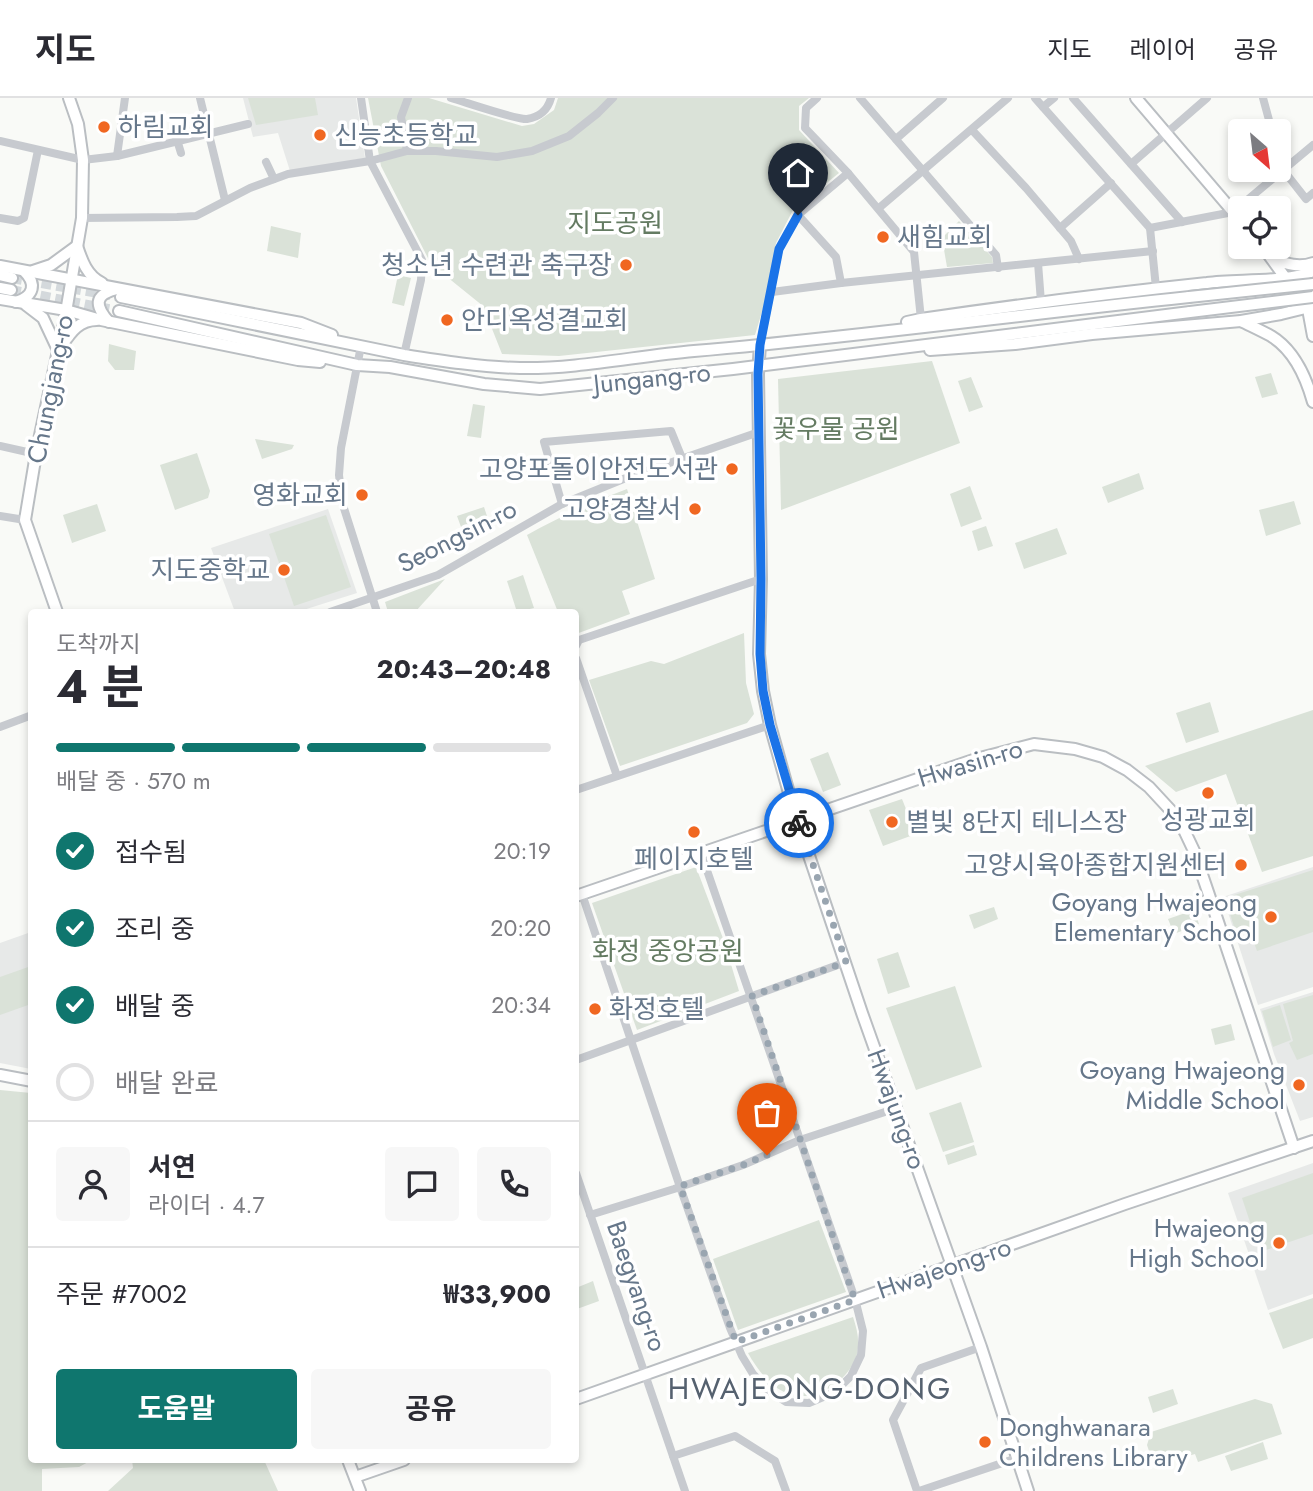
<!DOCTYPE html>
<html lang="ko">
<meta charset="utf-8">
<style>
:root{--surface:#fff;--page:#f7f7f7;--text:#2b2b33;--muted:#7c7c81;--line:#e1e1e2;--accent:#0f766e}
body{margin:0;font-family:Jost,"Noto Sans KR",sans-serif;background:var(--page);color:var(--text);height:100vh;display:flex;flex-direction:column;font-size:26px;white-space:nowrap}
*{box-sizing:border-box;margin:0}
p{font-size:23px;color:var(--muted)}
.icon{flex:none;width:38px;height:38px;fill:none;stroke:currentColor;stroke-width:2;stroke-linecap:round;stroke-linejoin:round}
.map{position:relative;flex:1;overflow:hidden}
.details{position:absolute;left:28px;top:511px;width:551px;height:854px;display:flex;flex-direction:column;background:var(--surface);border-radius:7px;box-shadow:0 4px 10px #0003}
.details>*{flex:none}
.needle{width:46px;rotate:152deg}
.tools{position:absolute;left:1228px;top:21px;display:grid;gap:14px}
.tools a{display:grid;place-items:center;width:63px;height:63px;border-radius:7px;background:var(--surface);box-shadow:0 4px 10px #0003;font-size:35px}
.pin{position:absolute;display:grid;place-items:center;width:60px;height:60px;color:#fff;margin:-72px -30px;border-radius:50% 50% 50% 0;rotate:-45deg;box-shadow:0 0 7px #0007}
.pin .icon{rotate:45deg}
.courier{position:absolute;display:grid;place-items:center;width:70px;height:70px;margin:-35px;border:5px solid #1a73e8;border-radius:50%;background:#fff;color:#222;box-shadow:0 2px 9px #0007}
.overview em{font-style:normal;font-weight:700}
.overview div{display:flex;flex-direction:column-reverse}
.overview{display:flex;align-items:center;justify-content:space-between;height:119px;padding:0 28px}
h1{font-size:46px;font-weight:700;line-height:52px}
.bar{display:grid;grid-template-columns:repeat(4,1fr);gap:10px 7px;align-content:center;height:84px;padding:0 28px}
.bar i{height:9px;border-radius:5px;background:var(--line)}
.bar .current{background:var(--accent)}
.bar p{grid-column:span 4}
.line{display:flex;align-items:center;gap:18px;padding:0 28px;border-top:2px solid var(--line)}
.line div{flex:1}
.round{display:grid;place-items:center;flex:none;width:74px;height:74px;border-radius:7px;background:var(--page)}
ol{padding:0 28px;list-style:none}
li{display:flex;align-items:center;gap:21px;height:77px}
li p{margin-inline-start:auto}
li .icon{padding:7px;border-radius:50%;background:var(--accent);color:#fff;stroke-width:4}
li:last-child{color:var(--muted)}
li i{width:38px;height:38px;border:4px solid var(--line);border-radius:50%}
.primary-button{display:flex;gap:14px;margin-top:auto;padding:14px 28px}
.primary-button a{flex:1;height:80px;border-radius:7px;background:var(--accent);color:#fff;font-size:28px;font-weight:700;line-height:80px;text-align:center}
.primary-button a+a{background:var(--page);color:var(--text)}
header{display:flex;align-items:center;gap:42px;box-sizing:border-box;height:98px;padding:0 35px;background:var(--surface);border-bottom:2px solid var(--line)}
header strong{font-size:33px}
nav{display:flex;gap:38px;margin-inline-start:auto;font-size:24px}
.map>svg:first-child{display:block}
.built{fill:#e7e9e8}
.green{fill:#dae2d8}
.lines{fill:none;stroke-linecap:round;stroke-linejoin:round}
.major-tunnel{stroke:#d4d9dc;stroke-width:10;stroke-dasharray:10 5;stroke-linecap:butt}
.major-casing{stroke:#babec2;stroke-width:14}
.minor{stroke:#c7cacf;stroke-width:8}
.major{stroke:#fff;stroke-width:10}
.major-bridge-casing{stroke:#babec2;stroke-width:14;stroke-linecap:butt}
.major-bridge{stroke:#fff;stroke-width:10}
.done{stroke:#99a5b0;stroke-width:7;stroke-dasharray:0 12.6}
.route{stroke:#1a73e8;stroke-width:9}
.poi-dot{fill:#f06721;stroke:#fff;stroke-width:2.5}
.labels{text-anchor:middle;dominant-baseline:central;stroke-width:7;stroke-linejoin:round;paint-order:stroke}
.poi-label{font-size:26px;fill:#66778a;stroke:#fff;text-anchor:end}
.park-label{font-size:26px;fill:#647b62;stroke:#fff}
.street-label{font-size:26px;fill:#66778a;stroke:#fff}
.quarter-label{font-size:30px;letter-spacing:2px;fill:#55616f;stroke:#fff}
</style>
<header>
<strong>지도</strong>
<nav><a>지도</a><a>레이어</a><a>공유</a></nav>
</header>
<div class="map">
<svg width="1313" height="1393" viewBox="0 0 1313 1393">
<rect width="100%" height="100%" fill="#f9faf7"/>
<g class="built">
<path d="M243 0H356L365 60 290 73 278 35 253 39Z"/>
<path d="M328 411 357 495 297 514H235L211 450Z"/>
<path d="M1313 769V889L1258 907 1223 799Z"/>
<path d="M31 834V971L0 965V845Z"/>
<path d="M1313 894V1019L1300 1023 1274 956 1260 911Z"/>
<path d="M1313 1065V1196L1268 1212 1228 1095Z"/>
</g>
<g class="green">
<path d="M248 0H315L318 17 256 27Z"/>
<path d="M368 0H429L522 28 534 26 554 12 558 0H809L799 8V32L839 75 793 112 776 145 764 207 755 237 559 258 502 256 483 208 431 166 381 68Z"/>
<path d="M959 123 992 159 993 165 947 169 942 140Z"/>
<path d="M271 128 301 135 298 160 267 153Z"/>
<path d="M398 177 411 180 404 208 392 205Z"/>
<path d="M109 246 136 253 134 272H115L108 263Z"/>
<path d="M932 263 960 345 781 412 778 281Z"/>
<path d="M1271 275 1278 296 1262 300 1255 279Z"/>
<path d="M971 279 983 309 969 314 958 283Z"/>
<path d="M473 306 485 308 481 340 467 338Z"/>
<path d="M255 341 294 347 292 351 262 361Z"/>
<path d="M197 355 210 393 208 400 175 412 160 367Z"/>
<path d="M1139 375 1144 391 1108 405 1102 389Z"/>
<path d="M970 388 982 421 961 429 950 396Z"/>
<path d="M627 391 655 481 622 493 630 516 576 536V514H558L527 437C559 419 592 404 627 391Z"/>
<path d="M1294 403 1301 426 1266 438 1259 412Z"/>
<path d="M97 406 106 433 72 445 63 417Z"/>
<path d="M484 409 489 424 476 430 477 435 465 440 457 418Z"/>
<path d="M326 417 351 489 294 508 269 436Z"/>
<path d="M986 428 993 448 978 453 972 433Z"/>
<path d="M1057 430 1067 456 1024 471 1015 445Z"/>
<path d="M523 477 534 510 517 514 507 483Z"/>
<path d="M445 481 415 514H388L385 504Z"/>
<path d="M744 535 746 585 754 616 747 625 620 668 589 582 651 563 664 566Z"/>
<path d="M1210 604 1219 634 1186 645 1176 615Z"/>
<path d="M1313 612V758L1262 774 1226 676 1176 694 1145 668Z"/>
<path d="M828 654 841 687 823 694 810 661Z"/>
<path d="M902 701 916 736 883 748 869 712Z"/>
<path d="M696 769 724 843 739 893 637 932 592 805Z"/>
<path d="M1313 772V834L1257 853 1250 834 1237 838 1225 800Z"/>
<path d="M994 809 998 821 974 831 969 817Z"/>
<path d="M1194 812 1199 826 1174 836 1168 821Z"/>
<path d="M898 854 910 889 888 896 877 861Z"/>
<path d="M31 868V906L0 917V879Z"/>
<path d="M955 888 982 969 916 992 886 910Z"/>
<path d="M1313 897V956L1297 962 1289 945 1293 943 1283 906Z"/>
<path d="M1280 907 1291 942 1273 949 1262 913Z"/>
<path d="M1231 926 1235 942 1215 947 1211 931Z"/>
<path d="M0 992 31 995 32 1362H92L79 1369 42 1371V1393H0Z"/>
<path d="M961 1004 974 1044 943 1054 929 1015Z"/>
<path d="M974 1047 977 1057 948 1067 945 1057Z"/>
<path d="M1313 1075V1136L1260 1154 1242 1100Z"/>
<path d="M819 1122 846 1194 738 1232 713 1161Z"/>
<path d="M593 1183 599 1203 577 1211 576 1190Z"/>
<path d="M1313 1200V1240L1283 1251 1269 1215Z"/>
<path d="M853 1219C857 1231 860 1243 857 1256 849 1284 812 1308 784 1294 768 1286 757 1271 748 1255Z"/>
<path d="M1173 1291 1178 1306 1153 1315 1148 1299Z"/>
<path d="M1255 1301 1272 1306 1282 1336 1198 1364 1195 1356 1154 1368 1147 1347 1151 1334Z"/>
<path d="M1263 1344 1268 1361 1231 1373 1225 1358Z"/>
<path d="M132 1362H264L278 1393H108L133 1370Z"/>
</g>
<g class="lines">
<g class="major-tunnel">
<path d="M12 180 121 199"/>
<path d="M11 192 119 213"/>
</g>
<g class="major-casing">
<g id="major">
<path d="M1136 0 1241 123"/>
<path d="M1263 149 1308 211 1313 238"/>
<path d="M1273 161C1287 166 1299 170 1313 165"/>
<path d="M0 168 301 225 332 237"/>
<path d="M33 173 51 167 77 148C82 163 87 178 102 185"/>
<path d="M0 177 12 180"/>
<path d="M0 190 11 192"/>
<path d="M121 199 404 257C442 263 481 269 520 270 578 271 636 258 694 253 859 239 1024 216 1189 199"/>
<path d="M0 201 66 212 101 222 298 262 320 264"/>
<path d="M16 204C34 198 37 186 24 173"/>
<path d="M26 207 43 220 58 252"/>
<path d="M119 213 357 267 390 269 484 286 540 291 733 271 1190 214"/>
<path d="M1241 223C1251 228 1262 233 1271 238 1294 252 1306 279 1313 304"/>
<path d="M109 224C95 208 93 197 117 191"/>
<path d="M907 224 921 221C1016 207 1112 195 1207 185 1237 181 1288 185 1313 173"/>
<path d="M62 247C71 234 79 222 97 222"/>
<path d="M760 247 758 276 761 481 759 556 763 593 770 627 794 713 862 915 981 1249 1028 1393"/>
<path d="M930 252 1015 246 1092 236 1241 223 1281 216 1313 208"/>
<path d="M57 514 25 422 36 356 65 220 82 120 83 62 78 26 69 0"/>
<path d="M576 798 976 661 1034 646 1075 651 1103 659 1127 672 1149 689 1174 716 1185 734 1194 753 1208 794 1294 1050"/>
<path d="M0 977 32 983"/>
<path d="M576 1301 1125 1106 1313 1043"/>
<path d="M348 1362 360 1393"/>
<path d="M355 1379 404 1362"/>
</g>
</g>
<g class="minor">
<path d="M200 0 225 102"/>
<path d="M361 0 370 63 422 162 421 182 404 257"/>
<path d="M451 0C465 4 517 22 527 21 540 19 548 11 551 0"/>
<path d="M817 0 806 10 805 30 848 75 914 154 921 221"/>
<path d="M860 0 996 157 998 170"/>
<path d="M1035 0 1150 130 1156 190"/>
<path d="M1073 0 1182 124"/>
<path d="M1263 0 1272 33"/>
<path d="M1043 9 1054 0"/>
<path d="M174 32 181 55"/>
<path d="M972 32 1026 90 1071 143 1079 161"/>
<path d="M896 41 943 0"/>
<path d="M0 43 83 62 117 58 248 26"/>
<path d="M407 53 401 19 408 0"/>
<path d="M117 58 125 0"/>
<path d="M1279 59 1284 73 1306 101 1313 95"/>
<path d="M266 64 274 81"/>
<path d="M1131 66 1207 0"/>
<path d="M879 110 1008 0"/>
<path d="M798 117 836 159 841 185"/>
<path d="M0 120 18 123 24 120 38 52"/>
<path d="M82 120 177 119 196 118 250 90 288 76 370 63 407 53H436L497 59 532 53 569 38 598 15 613 0"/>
<path d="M1060 130 1111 85"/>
<path d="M1150 130 1233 114 1313 47"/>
<path d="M1038 165 1041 204"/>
<path d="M772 194 841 185 1153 153"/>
<path d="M760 247 779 151 798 117 848 75"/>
<path d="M361 248 341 350 339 377 342 404 377 514"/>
<path d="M0 348 36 356"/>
<path d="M562 406 544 344 671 333 682 360"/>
<path d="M0 418 25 422"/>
<path d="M330 514 438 477 562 406 626 380 759 334"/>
<path d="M576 548 579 542 761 481"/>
<path d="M576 560 617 678"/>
<path d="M0 629 32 617"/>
<path d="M576 692 770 627"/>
<path d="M582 796 680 1089 730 1230 742 1258 753 1276 769 1293 786 1304 809 1305 835 1294 851 1278 861 1257 863 1233 855 1201 701 755"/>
<path d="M576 962 846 864"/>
<path d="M576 1075 685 1393"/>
<path d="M590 1117 674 1091 743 1067 800 1042 897 1010"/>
<path d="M673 1358 735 1338 775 1363 786 1393"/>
<path d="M917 1393 893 1322 921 1270 981 1249"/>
<path d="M919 1393 1017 1360"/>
</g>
<use href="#major" class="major"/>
<g class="major-bridge-casing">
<g id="major-bridge">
<path d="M1189 199 1313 186"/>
<path d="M1190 214 1313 199"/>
</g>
</g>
<use href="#major-bridge" class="major-bridge"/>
</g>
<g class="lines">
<path class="done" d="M767 1057 743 1067 680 1088 736 1244 855 1202 831 1133 752 898 846 864 799 725"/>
<path class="route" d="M798 117 779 151 760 247 758 276 761 481 760 556 763 593 770 627 799 725"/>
</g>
<g class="poi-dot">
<circle cx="104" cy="29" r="7"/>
<circle cx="320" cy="37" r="7"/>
<circle cx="883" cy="139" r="7"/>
<circle cx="626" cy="167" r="7"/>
<circle cx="447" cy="222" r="7"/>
<circle cx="732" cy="371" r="7"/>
<circle cx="362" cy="397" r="7"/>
<circle cx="695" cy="411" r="7"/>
<circle cx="284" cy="472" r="7"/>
<circle cx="1208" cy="695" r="7"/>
<circle cx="892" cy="724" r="7"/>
<circle cx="694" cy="734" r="7"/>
<circle cx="1241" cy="767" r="7"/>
<circle cx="1271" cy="819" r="7"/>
<circle cx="595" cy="911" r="7"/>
<circle cx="1299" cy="987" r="7"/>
<circle cx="1279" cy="1145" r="7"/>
<circle cx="985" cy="1344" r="7"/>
</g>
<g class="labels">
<g class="poi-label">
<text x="118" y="29" text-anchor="start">하림교회</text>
<text x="334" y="37" text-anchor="start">신능초등학교</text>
<text x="897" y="139" text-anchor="start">새힘교회</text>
<text x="612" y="167">청소년 수련관 축구장</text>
<text x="461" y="222" text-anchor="start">안디옥성결교회</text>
<text x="718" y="371">고양포돌이안전도서관</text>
<text x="348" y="397">영화교회</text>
<text x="681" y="411">고양경찰서</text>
<text x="270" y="472">지도중학교</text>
<text x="1208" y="722" text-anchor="middle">성광교회</text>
<text x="906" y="724" text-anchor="start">별빛 8단지 테니스장</text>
<text x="694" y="761" text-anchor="middle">페이지호텔</text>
<text x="1227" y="767">고양시육아종합지원센터</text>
<text x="1257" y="804">Goyang Hwajeong<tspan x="1257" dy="30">Elementary School</tspan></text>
<text x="609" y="911" text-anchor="start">화정호텔</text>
<text x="1285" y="972">Goyang Hwajeong<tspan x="1285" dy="30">Middle School</tspan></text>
<text x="1265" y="1130">Hwajeong<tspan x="1265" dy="30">High School</tspan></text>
<text x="999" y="1329" text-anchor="start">Donghwanara<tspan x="999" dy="30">Childrens Library</tspan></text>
</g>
<g class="park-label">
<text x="615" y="125">지도공원</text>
<text x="836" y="331">꽃우물 공원</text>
<text x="668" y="853">화정 중앙공원</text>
</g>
<g class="street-label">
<text transform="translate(652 280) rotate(-6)">Jungang-ro</text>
<text transform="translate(50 291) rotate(-79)">Chungjang-ro</text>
<text transform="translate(457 438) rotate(-27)">Seongsin-ro</text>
<text transform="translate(970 665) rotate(-17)">Hwasin-ro</text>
<text transform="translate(897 1011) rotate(70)">Hwajung-ro</text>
<text transform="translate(944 1170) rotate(-19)">Hwajeong-ro</text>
<text transform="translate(637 1188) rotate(71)">Baegyang-ro</text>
</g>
<g class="quarter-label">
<text x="810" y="1290">HWAJEONG-DONG</text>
</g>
</g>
</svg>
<div class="tools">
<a><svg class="needle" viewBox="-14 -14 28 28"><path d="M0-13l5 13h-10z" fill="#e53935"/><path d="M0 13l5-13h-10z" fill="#7c7c81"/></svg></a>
<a><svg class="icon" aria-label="locate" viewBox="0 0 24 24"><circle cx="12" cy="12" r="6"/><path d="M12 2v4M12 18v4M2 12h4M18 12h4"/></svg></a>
</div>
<div class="pin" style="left:767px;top:1057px;background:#ea580c"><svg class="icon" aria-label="bag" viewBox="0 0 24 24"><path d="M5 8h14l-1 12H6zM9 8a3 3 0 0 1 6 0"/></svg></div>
<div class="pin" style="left:798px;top:117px;background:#1f2937"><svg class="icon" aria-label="home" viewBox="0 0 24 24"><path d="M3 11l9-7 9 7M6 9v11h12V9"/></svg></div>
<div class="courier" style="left:799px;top:725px"><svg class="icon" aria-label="bike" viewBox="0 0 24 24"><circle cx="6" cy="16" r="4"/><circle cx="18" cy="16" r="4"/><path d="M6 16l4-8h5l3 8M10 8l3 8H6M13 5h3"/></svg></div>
<section class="details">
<div class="overview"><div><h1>4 분</h1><p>도착까지</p></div><em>20:43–20:48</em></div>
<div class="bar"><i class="current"></i><i class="current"></i><i class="current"></i><i></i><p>배달 중 · 570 m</p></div>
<ol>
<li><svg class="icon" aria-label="check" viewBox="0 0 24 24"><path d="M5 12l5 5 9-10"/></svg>접수됨<p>20:19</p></li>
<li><svg class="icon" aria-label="check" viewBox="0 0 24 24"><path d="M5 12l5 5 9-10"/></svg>조리 중<p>20:20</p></li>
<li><svg class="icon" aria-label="check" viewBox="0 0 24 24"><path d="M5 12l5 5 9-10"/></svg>배달 중<p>20:34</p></li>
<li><i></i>배달 완료</li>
</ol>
<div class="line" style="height:126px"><a class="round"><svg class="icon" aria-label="person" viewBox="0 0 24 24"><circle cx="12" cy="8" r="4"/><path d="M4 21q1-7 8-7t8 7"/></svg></a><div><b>서연</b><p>라이더 · 4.7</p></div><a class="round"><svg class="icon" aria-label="chat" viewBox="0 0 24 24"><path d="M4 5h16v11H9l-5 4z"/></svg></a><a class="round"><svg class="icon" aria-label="phone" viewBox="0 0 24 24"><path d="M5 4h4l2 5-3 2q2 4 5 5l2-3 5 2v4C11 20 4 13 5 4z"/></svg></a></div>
<div class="line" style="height:91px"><div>주문 #7002</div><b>₩33,900</b></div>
<div class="primary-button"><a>도움말</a><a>공유</a></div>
</section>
</div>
